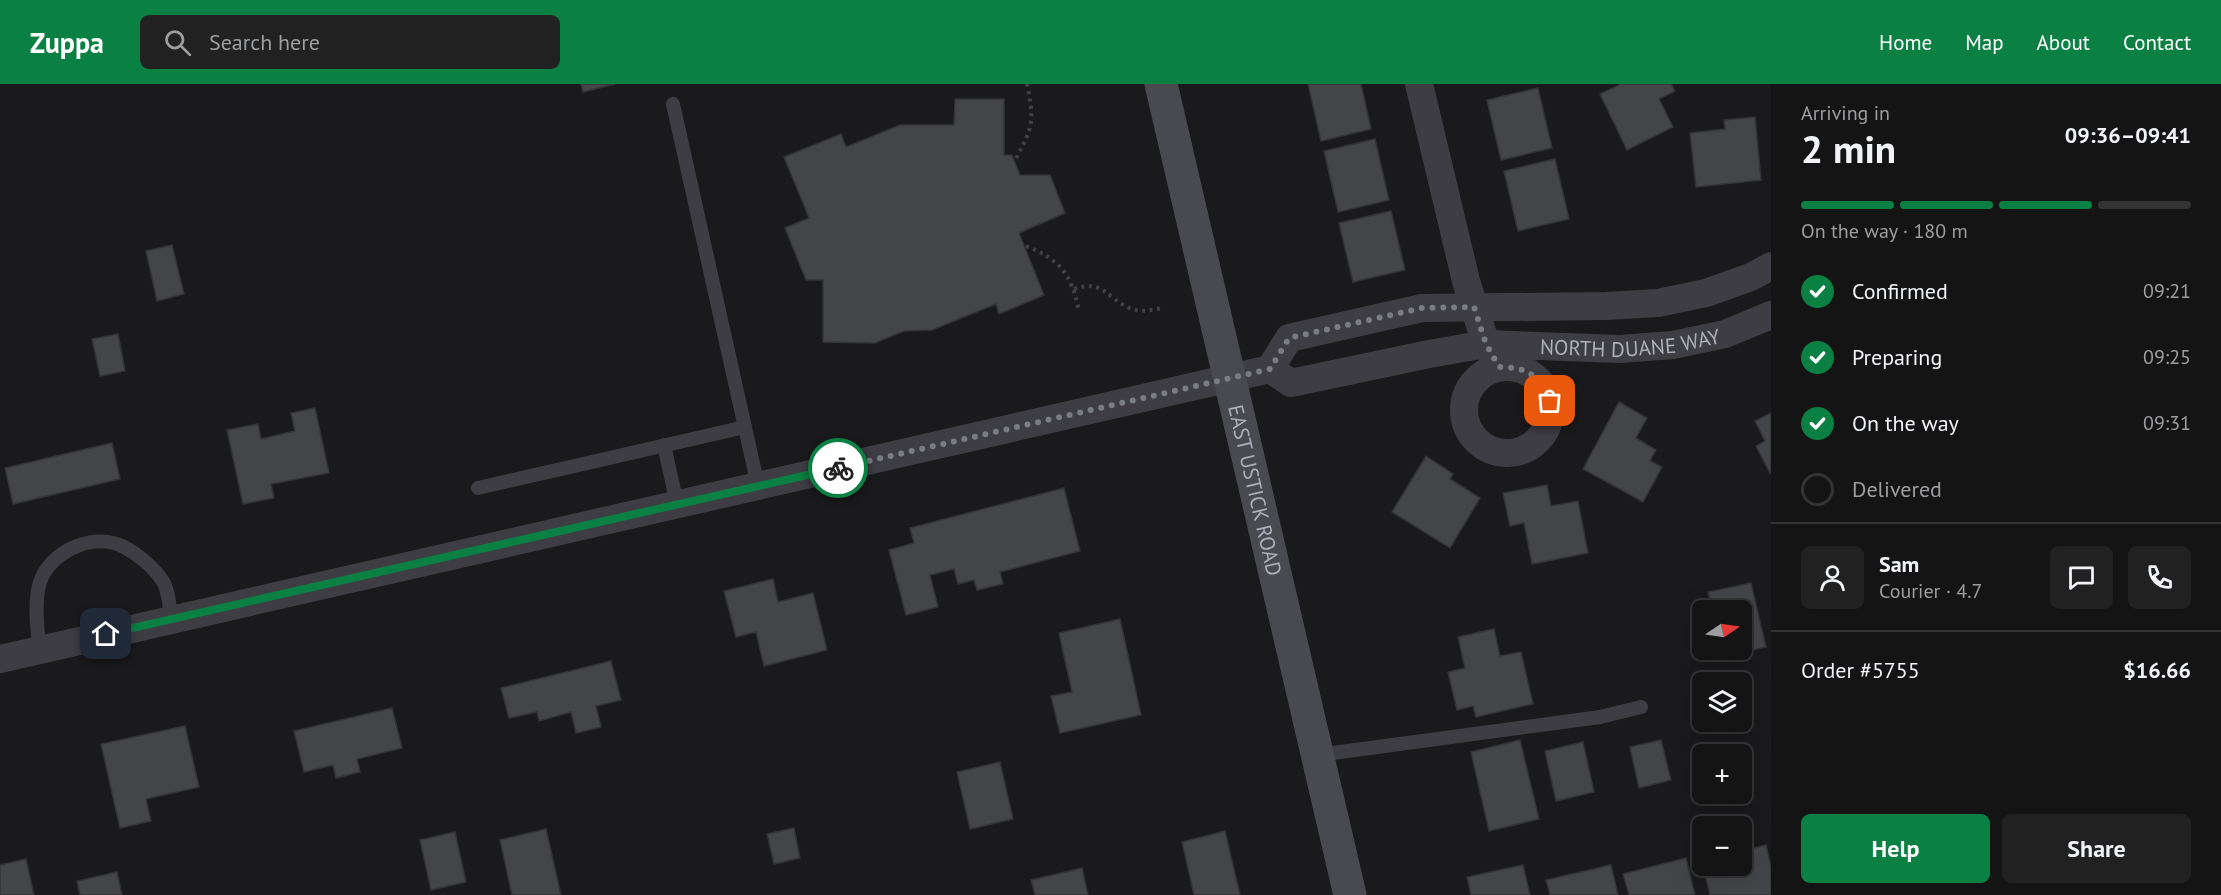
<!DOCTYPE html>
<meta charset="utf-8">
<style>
:root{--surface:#141415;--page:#212122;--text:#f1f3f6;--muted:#9d9ea0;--line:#333334;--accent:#0b8043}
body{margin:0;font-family:"PT Sans",sans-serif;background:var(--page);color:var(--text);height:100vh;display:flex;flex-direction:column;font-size:22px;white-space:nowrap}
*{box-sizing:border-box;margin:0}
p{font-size:20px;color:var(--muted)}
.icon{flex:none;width:33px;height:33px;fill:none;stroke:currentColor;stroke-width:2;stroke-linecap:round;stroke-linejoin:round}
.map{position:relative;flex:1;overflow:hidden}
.panel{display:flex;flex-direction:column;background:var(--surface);width:450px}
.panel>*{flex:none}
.needle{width:39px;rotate:77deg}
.controls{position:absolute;left:1692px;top:516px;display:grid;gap:12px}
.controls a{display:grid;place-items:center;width:60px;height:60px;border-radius:9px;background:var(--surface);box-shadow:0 6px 24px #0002,0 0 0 2px var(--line);font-size:30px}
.pin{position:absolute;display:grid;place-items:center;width:51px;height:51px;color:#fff;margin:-26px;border-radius:12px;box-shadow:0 3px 9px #0006}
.courier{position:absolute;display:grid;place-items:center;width:60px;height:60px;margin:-30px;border:4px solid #0b8043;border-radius:50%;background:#fff;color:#222;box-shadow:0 2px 8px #0007}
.head em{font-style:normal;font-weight:600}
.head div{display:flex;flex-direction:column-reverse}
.head{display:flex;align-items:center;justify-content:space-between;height:102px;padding:0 30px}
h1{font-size:39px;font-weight:600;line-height:45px}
.bar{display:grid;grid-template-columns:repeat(4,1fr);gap:9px 6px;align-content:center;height:72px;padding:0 30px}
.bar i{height:8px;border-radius:4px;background:var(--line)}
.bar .current{background:var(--accent)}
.bar p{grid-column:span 4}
.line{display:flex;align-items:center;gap:15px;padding:0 30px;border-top:2px solid var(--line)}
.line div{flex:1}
.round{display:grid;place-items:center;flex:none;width:63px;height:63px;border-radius:9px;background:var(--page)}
ol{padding:0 30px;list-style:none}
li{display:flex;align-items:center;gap:18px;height:66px}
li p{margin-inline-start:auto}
li .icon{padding:6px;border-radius:50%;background:var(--accent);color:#fff;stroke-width:4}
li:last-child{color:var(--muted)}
li i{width:33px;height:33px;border:3px solid var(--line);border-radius:50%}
.button{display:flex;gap:12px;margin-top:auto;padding:12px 30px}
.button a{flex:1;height:69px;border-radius:9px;background:var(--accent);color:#fff;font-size:24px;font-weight:600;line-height:69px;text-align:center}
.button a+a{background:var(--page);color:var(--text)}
header{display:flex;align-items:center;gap:36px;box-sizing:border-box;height:84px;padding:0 30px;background:var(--accent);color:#fff}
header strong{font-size:28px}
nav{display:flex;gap:33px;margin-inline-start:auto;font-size:21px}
.search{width:420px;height:54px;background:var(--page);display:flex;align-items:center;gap:15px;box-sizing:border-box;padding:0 21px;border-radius:9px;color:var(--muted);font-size:22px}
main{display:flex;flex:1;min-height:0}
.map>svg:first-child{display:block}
.building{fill:#444549;stroke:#343438;stroke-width:1.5}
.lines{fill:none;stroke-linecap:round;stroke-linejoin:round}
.path{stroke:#414247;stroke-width:4;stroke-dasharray:3 4.5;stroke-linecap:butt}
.lane{stroke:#3d3d43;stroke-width:14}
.street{stroke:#3d3d43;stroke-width:28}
.secondary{stroke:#494a50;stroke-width:33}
.done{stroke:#7a7c83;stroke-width:6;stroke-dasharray:0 10.8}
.route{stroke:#0b8043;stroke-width:8}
.labels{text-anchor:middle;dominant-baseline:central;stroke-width:6;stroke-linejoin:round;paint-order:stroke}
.street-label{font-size:21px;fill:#adb0ba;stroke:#151517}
</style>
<header>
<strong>Zuppa</strong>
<div class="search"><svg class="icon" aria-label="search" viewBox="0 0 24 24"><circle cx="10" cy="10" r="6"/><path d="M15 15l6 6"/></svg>Search here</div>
<nav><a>Home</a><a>Map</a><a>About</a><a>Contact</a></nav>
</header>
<main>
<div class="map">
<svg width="1771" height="811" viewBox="0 0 1771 811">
<rect width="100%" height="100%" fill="#1a1a1c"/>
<g class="building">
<path d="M581 0H615L583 8Z"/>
<path d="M1308 0H1361L1371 45 1321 57Z"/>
<path d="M1621 0H1671L1675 7 1659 15 1673 43 1627 66 1600 10Z"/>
<path d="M1538 4 1552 64 1501 76 1487 16Z"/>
<path d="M955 15H1004V71H1012L1020 91H1050L1065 129 1019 149 1044 211 999 230 996 220 932 246 904 247 875 259 823 258V196H806L785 144 809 134 784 73 841 50 846 63 900 41H954Z"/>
<path d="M1755 33 1761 96 1696 103 1690 49 1725 45 1724 36Z"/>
<path d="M1375 55 1389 116 1338 128 1324 67Z"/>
<path d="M1555 75 1569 135 1518 147 1504 87Z"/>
<path d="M1391 127 1405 186 1353 198 1339 139Z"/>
<path d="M172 161 184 210 157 217 146 167Z"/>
<path d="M118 250 125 287 100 292 92 255Z"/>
<path d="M1619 318 1647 334 1636 354 1656 366 1650 377 1662 383 1643 418 1583 385Z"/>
<path d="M315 324 329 389 271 400 274 414 243 420 227 346 258 340 261 355 295 347 291 329Z"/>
<path d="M1771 329V389H1770L1756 362 1765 357 1755 337Z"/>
<path d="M112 359 120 395 13 420 5 384Z"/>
<path d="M1426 372 1453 390 1450 395 1480 414 1450 464 1392 428Z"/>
<path d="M1547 401 1551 422 1578 417 1588 469 1532 480 1524 439 1510 442 1503 409Z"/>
<path d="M1064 404 1080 467 1000 488 1003 500 977 506 974 496 958 500 954 485 930 491 938 523 906 531 889 466 914 459 910 444Z"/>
<path d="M773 495 778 518 813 509 827 566 764 582 756 548 736 553 724 507Z"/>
<path d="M1751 499 1766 563 1723 573 1721 566H1742V526H1712L1708 508Z"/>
<path d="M1120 535 1141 631 1060 649 1051 612 1072 608 1059 549Z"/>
<path d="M1494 545 1500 572 1521 568 1533 620 1476 633 1473 622 1457 626 1448 588 1465 584 1458 553Z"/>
<path d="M611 577 621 616 596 622 601 643 576 649 571 628 539 637 537 628 509 634 501 604Z"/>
<path d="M392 624 402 664 357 675 360 688 336 694 333 681 304 688 294 647Z"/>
<path d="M185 642 199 703 146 715 151 737 120 744 101 660Z"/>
<path d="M1520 656 1539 735 1489 747 1471 668Z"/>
<path d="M1661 656 1671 696 1639 704 1630 663Z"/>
<path d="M1583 658 1594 708 1556 717 1545 667Z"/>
<path d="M1000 678 1013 735 970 745 957 688Z"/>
<path d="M794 744 800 774 774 780 767 750Z"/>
<path d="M546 745 561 811H512L500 756Z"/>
<path d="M1225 747 1240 811H1194L1182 758Z"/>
<path d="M455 748 466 798 431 806 420 756Z"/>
<path d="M1766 761 1771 783V811H1710L1703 782H1742V767Z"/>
<path d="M1686 774 1695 811H1629L1623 790Z"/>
<path d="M26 775 34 811H0V781Z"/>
<path d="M1523 781 1530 811H1471L1467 793Z"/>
<path d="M1611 781 1618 811H1550L1546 796Z"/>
<path d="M1082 784 1088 811H1035L1031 796Z"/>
<path d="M117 788 122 811H80L77 797Z"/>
</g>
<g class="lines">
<g class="path">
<path d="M1016 74C1034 42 1034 35 1027 0"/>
<path d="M1026 162C1061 176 1071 190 1079 227"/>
<path d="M1074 205C1103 195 1107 214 1129 224 1140 229 1151 226 1162 224"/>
</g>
<g class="lane">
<path d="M673 20 758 402"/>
<path d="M664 361 677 420"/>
<path d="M478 404 745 343"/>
<path d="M40 566C37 545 33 512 42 493 55 465 96 448 124 463 138 470 153 483 162 496 169 505 169 524 172 535"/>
<path d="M1318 671 1600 633 1641 623"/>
</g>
<g class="street">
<path d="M1419 0 1466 197 1486 260 1499 283"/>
<path id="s1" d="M1771 182 1751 193 1706 209 1658 219 1606 222 1422 224 1289 254 1270 285 1291 299 1429 270 1486 260 1620 265 1673 261 1725 250 1771 231"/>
<circle cx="1507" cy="326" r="43"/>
<path d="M0 575 1270 285"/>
</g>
<path class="secondary" id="s2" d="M1161 0 1350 811"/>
</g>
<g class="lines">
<path class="done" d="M838 384 1270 285 1289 254 1422 224 1474 223 1486 260 1499 283C1527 283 1539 291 1550 317"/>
<path class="route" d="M106 550 838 384"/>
</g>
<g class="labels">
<g class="street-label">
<text stroke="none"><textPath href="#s1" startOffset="897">NORTH DUANE WAY</textPath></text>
<text stroke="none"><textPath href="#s2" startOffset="417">EAST USTICK ROAD</textPath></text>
</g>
</g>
</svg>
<div class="controls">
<a><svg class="needle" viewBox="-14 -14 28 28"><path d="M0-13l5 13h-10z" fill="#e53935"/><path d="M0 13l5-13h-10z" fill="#9d9ea0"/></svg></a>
<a><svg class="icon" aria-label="layers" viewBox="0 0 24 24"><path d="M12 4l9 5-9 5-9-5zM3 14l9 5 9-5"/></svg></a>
<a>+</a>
<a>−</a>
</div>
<div class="pin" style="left:1550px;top:317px;background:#ea580c"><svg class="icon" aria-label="bag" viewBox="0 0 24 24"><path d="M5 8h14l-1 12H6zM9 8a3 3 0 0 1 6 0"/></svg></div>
<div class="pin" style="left:106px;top:550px;background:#1f2937"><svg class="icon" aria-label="home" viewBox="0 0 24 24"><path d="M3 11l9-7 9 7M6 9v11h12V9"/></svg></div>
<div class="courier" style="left:838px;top:384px"><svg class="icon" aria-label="bike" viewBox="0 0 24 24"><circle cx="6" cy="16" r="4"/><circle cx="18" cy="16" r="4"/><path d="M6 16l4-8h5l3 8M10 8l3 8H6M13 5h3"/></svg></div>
</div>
<section class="panel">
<div class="head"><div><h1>2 min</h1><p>Arriving in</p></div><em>09:36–09:41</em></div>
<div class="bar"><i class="current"></i><i class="current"></i><i class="current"></i><i></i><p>On the way · 180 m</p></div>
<ol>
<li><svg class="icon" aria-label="check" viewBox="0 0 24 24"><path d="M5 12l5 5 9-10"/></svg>Confirmed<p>09:21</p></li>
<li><svg class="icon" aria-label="check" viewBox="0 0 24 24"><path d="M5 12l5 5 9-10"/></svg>Preparing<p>09:25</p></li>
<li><svg class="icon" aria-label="check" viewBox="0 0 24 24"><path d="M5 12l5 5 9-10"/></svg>On the way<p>09:31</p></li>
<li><i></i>Delivered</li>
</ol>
<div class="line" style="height:108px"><a class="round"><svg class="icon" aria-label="person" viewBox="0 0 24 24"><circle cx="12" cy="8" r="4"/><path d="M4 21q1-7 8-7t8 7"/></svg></a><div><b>Sam</b><p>Courier · 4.7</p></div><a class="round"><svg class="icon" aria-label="chat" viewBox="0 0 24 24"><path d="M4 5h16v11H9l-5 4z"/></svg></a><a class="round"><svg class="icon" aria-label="phone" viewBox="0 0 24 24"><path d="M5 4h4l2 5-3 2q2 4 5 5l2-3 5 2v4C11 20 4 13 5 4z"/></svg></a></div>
<div class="line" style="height:78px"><div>Order #5755</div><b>$16.66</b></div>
<div class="button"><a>Help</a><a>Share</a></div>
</section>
</main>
